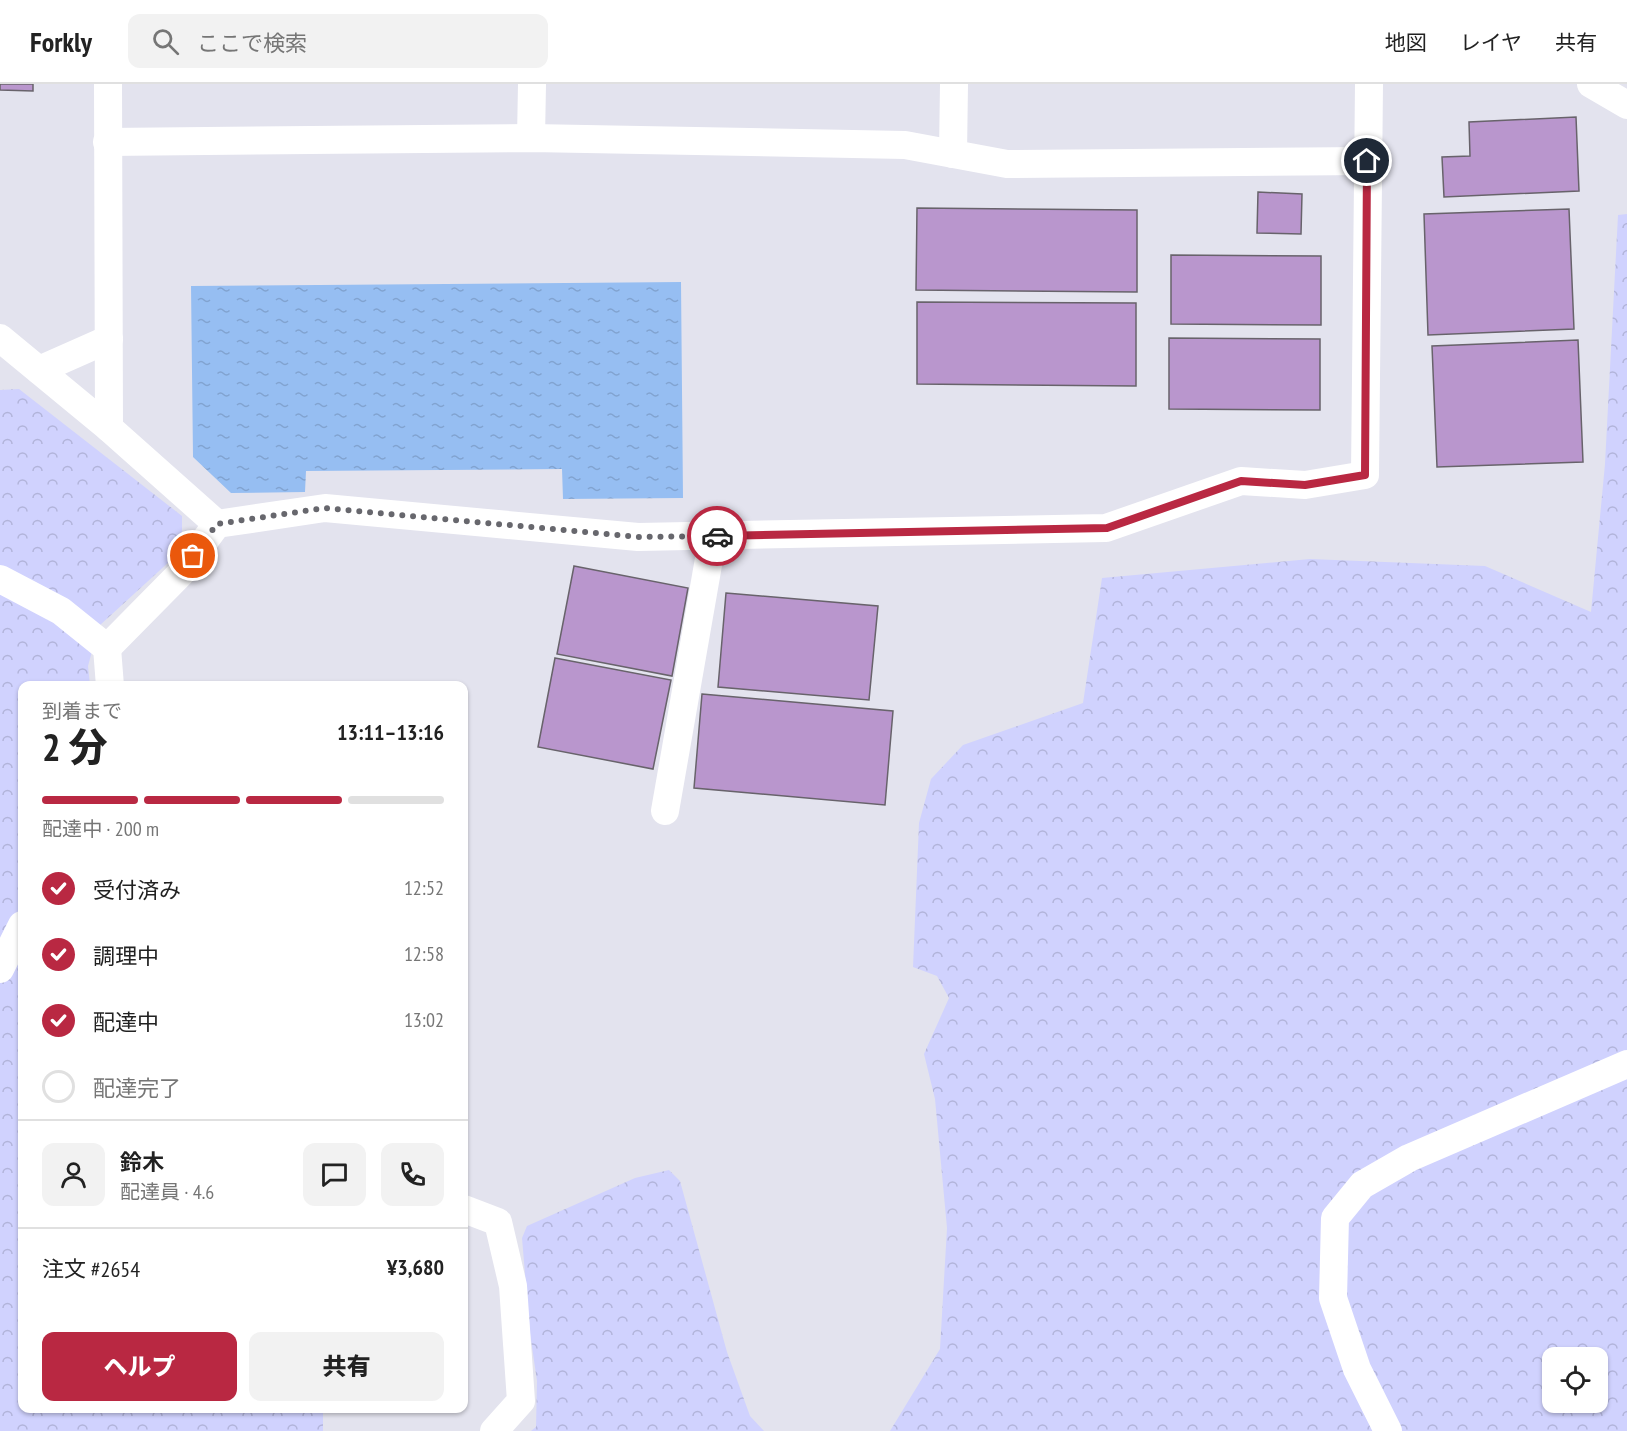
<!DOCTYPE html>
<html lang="ja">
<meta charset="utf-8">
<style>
:root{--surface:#fff;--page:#f2f2f2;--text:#222;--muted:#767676;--line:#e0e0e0;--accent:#b92842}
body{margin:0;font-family:"PT Sans Narrow","Noto Sans JP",sans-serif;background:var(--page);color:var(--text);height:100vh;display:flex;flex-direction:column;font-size:22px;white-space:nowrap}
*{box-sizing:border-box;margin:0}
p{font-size:20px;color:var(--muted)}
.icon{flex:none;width:33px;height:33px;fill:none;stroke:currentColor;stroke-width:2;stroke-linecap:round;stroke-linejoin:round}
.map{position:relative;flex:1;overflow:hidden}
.details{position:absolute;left:18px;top:597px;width:450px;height:732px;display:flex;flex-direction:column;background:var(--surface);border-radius:12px;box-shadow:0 2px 4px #0004}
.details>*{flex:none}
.fabs{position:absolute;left:1542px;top:1263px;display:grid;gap:12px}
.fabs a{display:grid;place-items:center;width:66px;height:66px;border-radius:12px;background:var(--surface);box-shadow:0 2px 4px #0004;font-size:30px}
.pin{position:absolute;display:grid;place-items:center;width:51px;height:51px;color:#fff;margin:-26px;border:3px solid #fff;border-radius:50%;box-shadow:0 2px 6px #0007}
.courier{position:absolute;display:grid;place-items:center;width:60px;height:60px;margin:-30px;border:4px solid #b92842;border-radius:50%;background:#fff;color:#222;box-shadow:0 2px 8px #0007}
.summary em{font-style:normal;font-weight:800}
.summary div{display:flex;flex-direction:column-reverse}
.summary{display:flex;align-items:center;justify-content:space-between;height:102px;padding:0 24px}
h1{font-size:39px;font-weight:800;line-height:45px}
.bar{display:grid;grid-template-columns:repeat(4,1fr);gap:9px 6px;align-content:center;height:72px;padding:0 24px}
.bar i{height:8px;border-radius:4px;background:var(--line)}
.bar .active{background:var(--accent)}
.bar p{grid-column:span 4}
.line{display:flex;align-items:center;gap:15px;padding:0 24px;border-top:2px solid var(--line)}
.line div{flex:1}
.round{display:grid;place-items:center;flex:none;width:63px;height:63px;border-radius:12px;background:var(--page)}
ol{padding:0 24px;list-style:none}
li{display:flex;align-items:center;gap:18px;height:66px}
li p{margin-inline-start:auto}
li .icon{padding:6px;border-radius:50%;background:var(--accent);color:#fff;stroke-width:4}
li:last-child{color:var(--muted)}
li i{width:33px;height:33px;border:3px solid var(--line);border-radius:50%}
.primary-button{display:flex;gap:12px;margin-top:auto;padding:12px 24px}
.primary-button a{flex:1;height:69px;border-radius:12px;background:var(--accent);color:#fff;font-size:24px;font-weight:800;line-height:69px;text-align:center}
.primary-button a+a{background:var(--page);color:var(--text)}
header{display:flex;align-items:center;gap:36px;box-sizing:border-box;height:84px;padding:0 30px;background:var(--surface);border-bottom:2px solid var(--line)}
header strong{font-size:28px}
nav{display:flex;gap:33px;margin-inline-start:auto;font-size:21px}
.search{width:420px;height:54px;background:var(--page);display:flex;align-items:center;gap:15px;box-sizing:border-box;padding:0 21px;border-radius:12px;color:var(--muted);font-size:22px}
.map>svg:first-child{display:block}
.forest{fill:url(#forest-crowns);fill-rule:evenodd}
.water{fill:url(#water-ripples)}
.building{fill:#b996cd;stroke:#68636b;stroke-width:1.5}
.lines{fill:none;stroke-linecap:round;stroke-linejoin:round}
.street{stroke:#fff;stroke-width:28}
.done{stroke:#67676d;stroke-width:6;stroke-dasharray:0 10.8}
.route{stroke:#b92842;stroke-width:8}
</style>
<header>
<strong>Forkly</strong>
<div class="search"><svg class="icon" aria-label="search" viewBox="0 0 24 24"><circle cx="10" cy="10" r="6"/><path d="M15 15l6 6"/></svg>ここで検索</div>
<nav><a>地図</a><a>レイヤ</a><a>共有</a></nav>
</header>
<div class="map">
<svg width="1627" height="1347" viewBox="0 0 1627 1347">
<defs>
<pattern id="forest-crowns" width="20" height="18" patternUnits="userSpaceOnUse" patternTransform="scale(1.5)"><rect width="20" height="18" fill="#d0d2fe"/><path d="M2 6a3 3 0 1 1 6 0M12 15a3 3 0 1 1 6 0" fill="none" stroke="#b2b4da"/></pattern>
<pattern id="water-ripples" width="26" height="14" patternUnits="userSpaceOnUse" patternTransform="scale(1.5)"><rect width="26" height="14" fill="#96bef2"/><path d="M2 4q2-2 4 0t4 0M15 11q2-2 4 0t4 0" fill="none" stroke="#81a3d0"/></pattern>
</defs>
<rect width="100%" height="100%" fill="#e3e3ee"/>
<g class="forest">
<path d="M1627 130V1347H890L940 1265 947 1144 935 1015 924 970 949 914 937 892 913 883 919 739 931 695 963 661 1083 619 1102 494 1310 475 1485 482 1591 528 1605 380 1618 131ZM1552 1274H1598V1318H1552Z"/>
<path d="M19 305 182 432V466L99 542 88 582 90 601 22 602V1324L323 1325V1347H0V306Z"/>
<path d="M669 1086 680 1097 727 1268 750 1332 764 1347H531L536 1343 537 1297 530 1249 522 1154 527 1142 635 1094Z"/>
</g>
<path class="water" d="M681 198 683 414 563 415 562 385 306 387 305 408 231 409 193 373 191 202Z"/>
<g class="building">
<path d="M0 0H33V7L0 6Z"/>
<path d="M1576 33 1579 107 1444 113 1442 73 1470 72 1469 38Z"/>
<path d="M1258 108 1302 110 1301 150 1257 149Z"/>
<path d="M917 124 1137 126V208L916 206Z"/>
<path d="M1569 125 1574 245 1428 251 1424 130Z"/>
<path d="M1171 171 1321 172V241L1171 240Z"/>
<path d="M917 218 1136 219V302L917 300Z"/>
<path d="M1169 254 1320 255V326L1169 325Z"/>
<path d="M1578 256 1583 378 1437 383 1432 262Z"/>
<path d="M574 482 688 504 672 592 557 570Z"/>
<path d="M726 509 878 522 869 616 718 603Z"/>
<path d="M555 574 671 596 653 685 538 663Z"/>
<path d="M702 610 893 627 885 721 694 704Z"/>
</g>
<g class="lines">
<g class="street">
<path d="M108 0 109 344"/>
<path d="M1591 0 1627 21"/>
<path d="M531 54 532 0"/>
<path d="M107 58 531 54 905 61 1007 80 1367 77"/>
<path d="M953 70 954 0"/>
<path d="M0 254 109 344 217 440"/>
<path d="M39 286 109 255"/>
<path d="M0 495 61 527 107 564 110 602"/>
<path d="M107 564 181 489 217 440 325 424 638 453 1106 444 1241 397 1305 401 1365 391 1369 0"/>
<path d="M665 727 713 452"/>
<path d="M0 885 22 841"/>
<path d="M464 1125 498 1138 513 1202 521 1317 494 1347"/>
<path d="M1388 1347 1357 1285 1333 1214 1335 1134 1362 1101 1409 1074 1627 980"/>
</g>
</g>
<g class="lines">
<path class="done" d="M193 472 217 440 325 424 638 453 717 452"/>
<path class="route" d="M717 452 1107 444 1241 397 1305 401 1365 391 1367 77"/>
</g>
</svg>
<div class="fabs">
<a><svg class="icon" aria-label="locate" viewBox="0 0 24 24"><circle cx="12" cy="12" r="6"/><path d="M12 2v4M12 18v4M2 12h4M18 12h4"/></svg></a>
</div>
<div class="pin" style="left:193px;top:472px;background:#ea580c"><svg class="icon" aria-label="bag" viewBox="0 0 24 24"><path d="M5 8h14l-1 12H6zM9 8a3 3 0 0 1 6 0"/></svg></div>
<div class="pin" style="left:1367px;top:77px;background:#1f2937"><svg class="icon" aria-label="home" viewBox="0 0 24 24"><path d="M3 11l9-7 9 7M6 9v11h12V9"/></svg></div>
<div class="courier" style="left:717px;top:452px"><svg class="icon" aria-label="car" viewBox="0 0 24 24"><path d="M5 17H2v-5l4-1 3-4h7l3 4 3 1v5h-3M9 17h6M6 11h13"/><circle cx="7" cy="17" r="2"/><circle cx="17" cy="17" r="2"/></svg></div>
<section class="details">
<div class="summary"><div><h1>2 分</h1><p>到着まで</p></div><em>13:11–13:16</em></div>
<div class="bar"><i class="active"></i><i class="active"></i><i class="active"></i><i></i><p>配達中 · 200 m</p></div>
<ol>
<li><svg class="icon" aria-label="check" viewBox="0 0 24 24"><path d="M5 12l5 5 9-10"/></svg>受付済み<p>12:52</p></li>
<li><svg class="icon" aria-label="check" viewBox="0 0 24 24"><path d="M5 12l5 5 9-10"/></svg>調理中<p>12:58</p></li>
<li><svg class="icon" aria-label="check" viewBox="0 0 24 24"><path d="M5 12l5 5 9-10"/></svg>配達中<p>13:02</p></li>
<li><i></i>配達完了</li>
</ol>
<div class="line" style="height:108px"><a class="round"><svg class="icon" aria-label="person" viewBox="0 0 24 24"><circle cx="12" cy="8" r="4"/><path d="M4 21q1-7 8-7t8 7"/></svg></a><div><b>鈴木</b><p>配達員 · 4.6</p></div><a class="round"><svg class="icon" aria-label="chat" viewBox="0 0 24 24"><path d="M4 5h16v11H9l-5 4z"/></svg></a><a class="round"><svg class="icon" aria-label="phone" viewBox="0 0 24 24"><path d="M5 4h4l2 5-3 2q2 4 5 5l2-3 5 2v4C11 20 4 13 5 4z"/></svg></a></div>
<div class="line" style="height:78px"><div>注文 #2654</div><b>¥3,680</b></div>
<div class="primary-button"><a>ヘルプ</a><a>共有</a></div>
</section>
</div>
